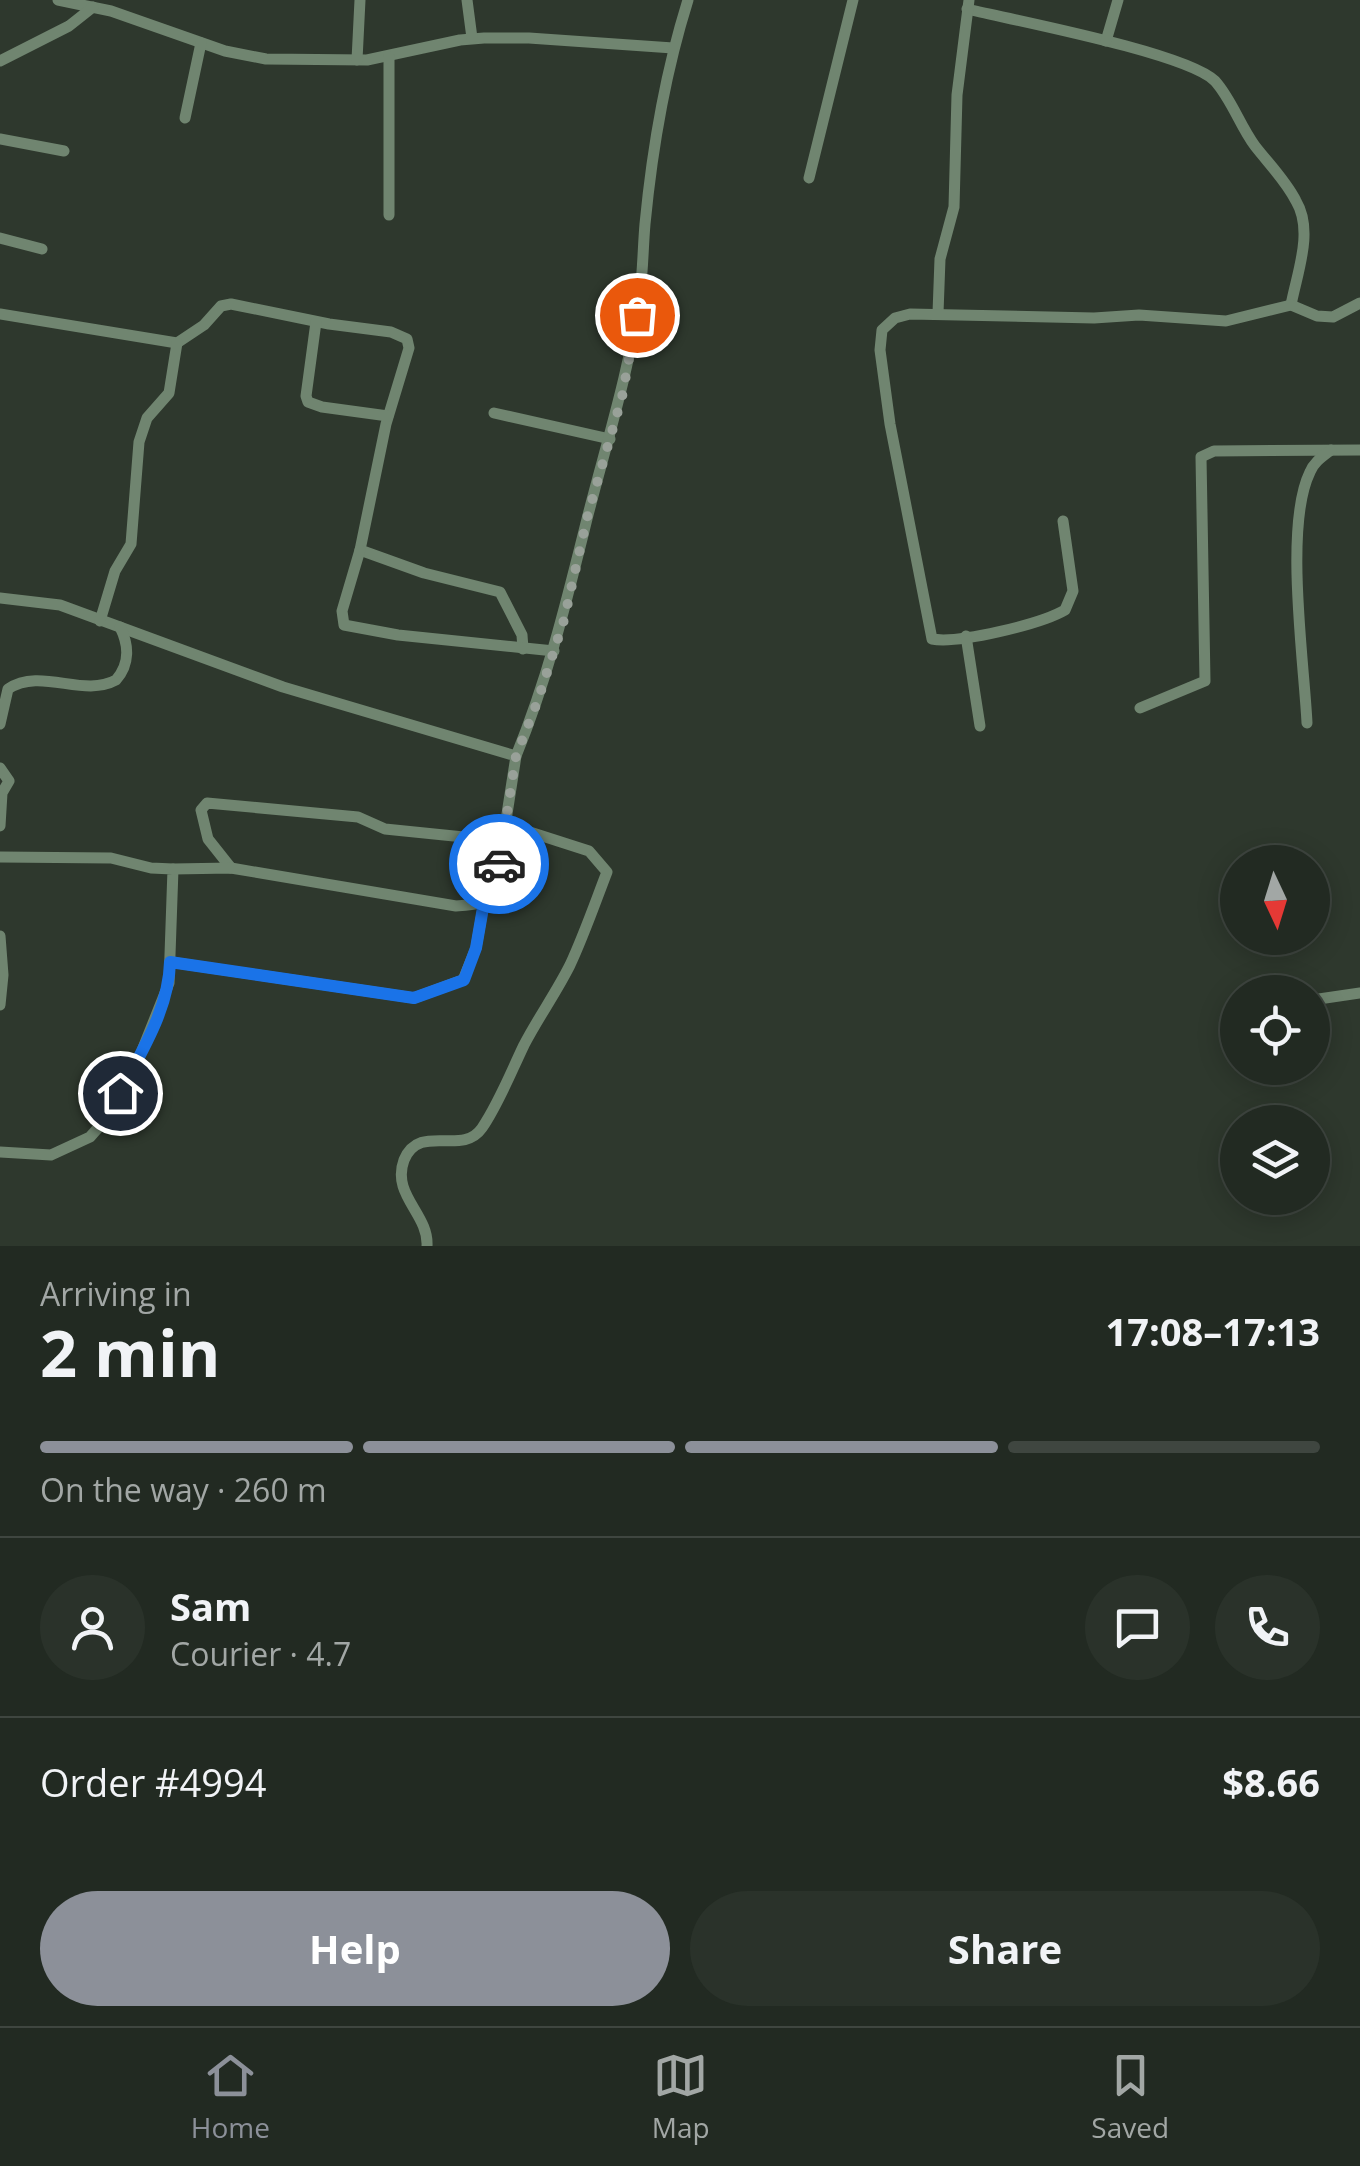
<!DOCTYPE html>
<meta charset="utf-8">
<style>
:root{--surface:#222a22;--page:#2a322a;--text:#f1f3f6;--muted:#a2a7a5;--line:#3f4640;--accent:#8c9099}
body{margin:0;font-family:"Open Sans",sans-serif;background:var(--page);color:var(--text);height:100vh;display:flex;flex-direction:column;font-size:38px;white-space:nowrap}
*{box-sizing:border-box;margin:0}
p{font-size:32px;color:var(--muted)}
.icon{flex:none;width:55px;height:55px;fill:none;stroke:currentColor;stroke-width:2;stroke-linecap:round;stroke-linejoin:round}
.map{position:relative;height:1246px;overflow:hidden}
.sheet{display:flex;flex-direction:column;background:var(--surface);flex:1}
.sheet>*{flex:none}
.needle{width:65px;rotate:176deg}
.controls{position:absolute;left:1220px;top:845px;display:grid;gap:20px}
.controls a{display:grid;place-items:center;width:110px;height:110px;border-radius:50%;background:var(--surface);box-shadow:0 5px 25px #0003,0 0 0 2px var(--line);font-size:50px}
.pin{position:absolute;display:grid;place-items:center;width:85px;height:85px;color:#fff;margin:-42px;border:5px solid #fff;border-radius:50%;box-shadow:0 2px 10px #0007}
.courier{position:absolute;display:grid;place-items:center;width:100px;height:100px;margin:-50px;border:8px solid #1a73e8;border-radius:50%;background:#fff;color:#222;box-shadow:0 2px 12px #0007}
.headline em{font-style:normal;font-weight:700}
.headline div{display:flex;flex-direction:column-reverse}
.headline{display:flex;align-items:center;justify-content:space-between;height:170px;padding:0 40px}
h1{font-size:65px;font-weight:700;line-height:75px}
.bar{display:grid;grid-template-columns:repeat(4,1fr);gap:15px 10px;align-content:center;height:120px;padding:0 40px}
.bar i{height:12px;border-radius:8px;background:var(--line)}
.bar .on{background:var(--accent)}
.bar p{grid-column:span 4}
.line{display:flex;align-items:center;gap:25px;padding:0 40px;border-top:2px solid var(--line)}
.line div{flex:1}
.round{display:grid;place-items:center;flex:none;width:105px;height:105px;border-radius:52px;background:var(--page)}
.action{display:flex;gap:20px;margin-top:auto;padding:20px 40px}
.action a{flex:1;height:115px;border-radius:60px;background:var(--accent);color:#fff;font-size:40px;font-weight:700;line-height:115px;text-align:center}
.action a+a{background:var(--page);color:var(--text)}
.menu{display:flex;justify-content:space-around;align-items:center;height:140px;border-top:2px solid var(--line);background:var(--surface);font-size:28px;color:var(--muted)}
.menu a{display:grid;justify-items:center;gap:5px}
.menu .on{color:var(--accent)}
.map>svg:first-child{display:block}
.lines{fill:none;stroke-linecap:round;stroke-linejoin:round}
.minor{stroke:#708570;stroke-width:11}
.done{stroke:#99a199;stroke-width:10;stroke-dasharray:0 18}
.route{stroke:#1a73e8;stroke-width:12}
</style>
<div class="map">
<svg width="1360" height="1246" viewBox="0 0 1360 1246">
<rect width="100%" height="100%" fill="#2e382d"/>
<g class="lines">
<g class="minor">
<path d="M58 0 111 11 225 51 266 59 367 60 460 40 484 38H529L673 48"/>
<path d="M467 0 472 38"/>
<path d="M967 9C1013 20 1187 53 1215 81 1232 100 1240 126 1255 146 1269 164 1286 181 1296 201 1314 231 1297 273 1291 305"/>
<path d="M1106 41 1118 0"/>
<path d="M357 60 360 0"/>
<path d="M0 61 69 26 93 7"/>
<path d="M185 118 201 43"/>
<path d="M0 139 64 151"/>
<path d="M809 178 853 0"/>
<path d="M389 215V57"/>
<path d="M0 238 42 249"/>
<path d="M938 313 940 259 954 207 957 95 969 0"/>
<path d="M0 314 177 343 204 325 221 306 231 304 329 324 391 332 407 339 409 348 386 424 360 550 424 573 500 592 522 635 523 649"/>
<path d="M316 322 306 396 308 402 322 407 388 416"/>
<path d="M494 413 610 439"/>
<path d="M1063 521 1073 591 1065 610C1041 624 958 644 932 639L890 424 880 350 882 330 895 318 910 314 1094 318 1139 315 1226 321 1291 305 1317 316 1333 317 1360 303"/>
<path d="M360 550 342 611 344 625 398 635 554 651"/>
<path d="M0 598 60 605 283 687 516 756C549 675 567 599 588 515 607 441 630 369 640 293 643 270 643 247 645 224 652 151 666 70 688 0"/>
<path d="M100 621 115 571 131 544 139 442 147 418 169 393 177 343"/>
<path d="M966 636 980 726"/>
<path d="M1140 708 1205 681 1201 457 1214 451 1360 450"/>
<path d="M1307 723C1304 661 1284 525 1310 472 1314 462 1322 457 1331 450"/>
<path d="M0 724 8 689C41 667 83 698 116 680 130 664 129 645 120 627"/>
<path d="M0 768 9 781 2 793 0 826"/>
<path d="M0 857 111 858 151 868 173 869 169 983 141 1053 105 1120 90 1137 51 1155 0 1152"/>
<path d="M231 868 208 839 201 810 207 803 358 817 385 829 503 841"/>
<path d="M173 869 231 868 456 906C472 905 486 905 495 891L516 756"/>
<path d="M0 936 3 975 0 1005"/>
<path d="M170 962 414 998 463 980 476 948 484 902"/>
<path d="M1312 1000 1360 993"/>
<path d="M427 1246C429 1214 391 1195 404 1160 420 1122 462 1157 482 1128 499 1103 511 1072 524 1045 538 1018 556 993 570 965 584 935 595 903 607 872L589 851 505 824"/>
</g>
</g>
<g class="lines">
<path class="done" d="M499 864 516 756 538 700 564 620 588 514 622 397 637 315"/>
<path class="route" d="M120 1093C141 1052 169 1009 170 962L414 998 464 980 476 948 484 902 495 891 499 864"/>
</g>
</svg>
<div class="controls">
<a><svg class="needle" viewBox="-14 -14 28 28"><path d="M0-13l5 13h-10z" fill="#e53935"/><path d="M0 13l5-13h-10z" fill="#a2a7a5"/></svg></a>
<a><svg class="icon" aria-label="locate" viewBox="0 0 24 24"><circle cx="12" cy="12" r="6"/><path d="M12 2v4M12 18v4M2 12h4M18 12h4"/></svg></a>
<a><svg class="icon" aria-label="layers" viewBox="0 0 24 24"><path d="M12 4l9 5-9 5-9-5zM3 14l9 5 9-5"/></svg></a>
</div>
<div class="pin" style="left:637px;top:315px;background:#ea580c"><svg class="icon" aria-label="bag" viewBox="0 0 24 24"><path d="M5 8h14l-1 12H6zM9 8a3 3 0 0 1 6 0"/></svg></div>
<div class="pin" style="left:120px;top:1093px;background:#1f2937"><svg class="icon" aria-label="home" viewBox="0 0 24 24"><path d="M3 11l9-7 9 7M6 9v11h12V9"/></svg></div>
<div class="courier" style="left:499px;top:864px"><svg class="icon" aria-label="car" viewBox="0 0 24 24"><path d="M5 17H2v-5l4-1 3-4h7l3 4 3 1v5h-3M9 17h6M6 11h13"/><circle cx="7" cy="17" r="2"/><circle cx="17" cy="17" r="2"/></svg></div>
</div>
<section class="sheet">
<div class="headline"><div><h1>2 min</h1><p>Arriving in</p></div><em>17:08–17:13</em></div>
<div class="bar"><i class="on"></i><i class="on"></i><i class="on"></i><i></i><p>On the way · 260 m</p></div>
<div class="line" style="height:180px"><a class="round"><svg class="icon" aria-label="person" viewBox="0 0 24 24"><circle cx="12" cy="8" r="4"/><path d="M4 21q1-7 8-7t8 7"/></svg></a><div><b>Sam</b><p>Courier · 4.7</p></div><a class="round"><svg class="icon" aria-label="chat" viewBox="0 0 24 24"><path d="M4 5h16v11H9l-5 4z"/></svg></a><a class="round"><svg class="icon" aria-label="phone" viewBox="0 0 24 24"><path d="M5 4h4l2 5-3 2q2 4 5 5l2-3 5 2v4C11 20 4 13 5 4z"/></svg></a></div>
<div class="line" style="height:130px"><div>Order #4994</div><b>$8.66</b></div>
<div class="action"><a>Help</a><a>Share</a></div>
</section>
<nav class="menu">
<a class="on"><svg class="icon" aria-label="home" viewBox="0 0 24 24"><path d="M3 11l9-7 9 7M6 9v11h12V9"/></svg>Home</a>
<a><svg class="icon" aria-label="map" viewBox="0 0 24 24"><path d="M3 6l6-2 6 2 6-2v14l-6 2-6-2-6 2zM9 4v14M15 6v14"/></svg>Map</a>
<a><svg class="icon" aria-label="saved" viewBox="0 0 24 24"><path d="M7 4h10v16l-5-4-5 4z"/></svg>Saved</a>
</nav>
